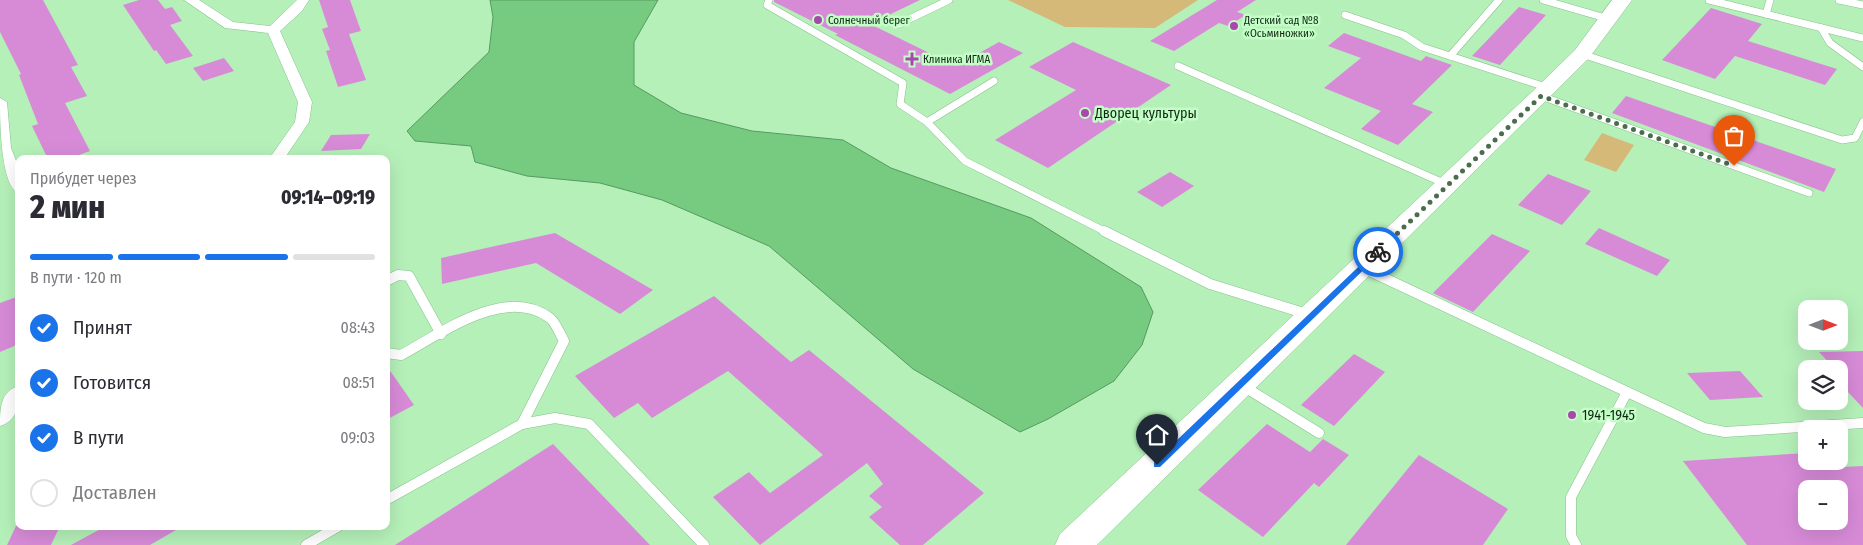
<!DOCTYPE html>
<html lang="ru">
<meta charset="utf-8">
<style>
:root{--surface:#fff;--page:#f2f2f3;--text:#2b2b33;--muted:#7c7c81;--line:#e1e1e2;--accent:#1a73e8}
body{margin:0;font-family:"Fira Sans Condensed",sans-serif;background:var(--page);color:var(--text);height:100vh;display:flex;flex-direction:column;font-size:19px;white-space:nowrap}
*{box-sizing:border-box;margin:0}
p{font-size:16px;color:var(--muted)}
.icon{flex:none;width:28px;height:28px;fill:none;stroke:currentColor;stroke-width:2;stroke-linecap:round;stroke-linejoin:round}
.map{position:relative;flex:1;overflow:hidden}
.details{position:absolute;left:15px;top:155px;width:375px;height:375px;display:flex;flex-direction:column;background:var(--surface);border-radius:10px;box-shadow:0 5px 20px #0002}
.details>*{flex:none}
.needle{width:32px;rotate:90deg}
.buttons{position:absolute;left:1798px;top:300px;display:grid;gap:10px}
.buttons a{display:grid;place-items:center;width:50px;height:50px;border-radius:10px;background:var(--surface);box-shadow:0 5px 20px #0002;font-size:25px}
.pin{position:absolute;display:grid;place-items:center;width:42px;height:42px;color:#fff;margin:-51px -21px;border-radius:50% 50% 50% 0;rotate:-45deg;box-shadow:0 0 5px #0007}
.pin .icon{rotate:45deg}
.courier{position:absolute;display:grid;place-items:center;width:50px;height:50px;margin:-25px;border:4px solid #1a73e8;border-radius:50%;background:#fff;color:#222;box-shadow:0 1px 6px #0007}
.head em{font-style:normal;font-weight:800}
.head div{display:flex;flex-direction:column-reverse}
.head{display:flex;align-items:center;justify-content:space-between;height:85px;padding:0 15px}
h1{font-size:32px;font-weight:800;line-height:38px}
.bar{display:grid;grid-template-columns:repeat(4,1fr);gap:8px 5px;align-content:center;height:60px;padding:0 15px}
.bar i{height:6px;border-radius:4px;background:var(--line)}
.bar .active{background:var(--accent)}
.bar p{grid-column:span 4}
ol{padding:0 15px;list-style:none}
li{display:flex;align-items:center;gap:15px;height:55px}
li p{margin-inline-start:auto}
li .icon{padding:5px;border-radius:50%;background:var(--accent);color:#fff;stroke-width:4}
li:last-child{color:var(--muted)}
li i{width:28px;height:28px;border:2px solid var(--line);border-radius:50%}
.map>svg:first-child{display:block}
.green{fill:#d5b979}
.water{fill:#76cb80;stroke:#579a5f}
.building{fill:#d78bd7;fill-rule:evenodd}
.lines{fill:none;stroke-linecap:round;stroke-linejoin:round}
.lane-far1-casing{stroke:#87c18c;stroke-width:8}
.lane-casing{stroke:#87c18c;stroke-width:11}
.street-casing{stroke:#87c18c;stroke-width:1}
.primary-casing{stroke:#87c18c;stroke-width:1}
.lane-far1{stroke:#fff;stroke-width:7}
.lane{stroke:#fff;stroke-width:10}
.street{fill:#fff;fill-rule:evenodd}
.primary{fill:#fff;fill-rule:evenodd}
.route{fill:#1a73e8}
.done{stroke:#4a6d4d;stroke-width:5;stroke-dasharray:0 9}
.poi-dot{fill:#aa47ad;stroke:#c2fec6;stroke-width:2}
.labels{text-anchor:middle;dominant-baseline:central;stroke-width:5;stroke-linejoin:round;paint-order:stroke}
.far-poi-label{font-size:11px;fill:#102713;stroke:#c2fec6;text-anchor:start}
.poi-label{font-size:14px;fill:#102713;stroke:#c2fec6;text-anchor:start}
</style>
<div class="map">
<svg width="1863" height="545" viewBox="0 0 1863 545">
<rect width="100%" height="100%" fill="#b5f0b9"/>
<g class="green">
<path d="M1008 0H1198L1155 28 1065 27Z"/>
<path d="M1602 133 1634 145 1616 172 1584 160Z"/>
</g>
<path class="water" d="M490 0H658L634 42V85L681 113 752 131 843 140 891 168 1031 218 1141 287 1153 312 1142 345 1114 381 1048 419 1020 432 913 369 769 246 662 200 600 183 527 176 475 162 471 146 415 141 407 131 489 52 493 17Z"/>
<g class="building">
<path d="M0 0H43L78 65 71 67 87 96 65 103 90 151 68 159H48L32 126 38 124 19 75 21 74 0 32Z"/>
<path d="M139 0H158L165 9 172 7 182 21 170 25 193 56 166 64 156 50 154 51 123 5Z"/>
<path d="M319 0H350L361 31 349 34 366 80 338 87 326 51 330 50 322 29 328 27Z"/>
<path d="M774 0H920L870 24 956 66 999 42 1023 53 950 94 835 35 838 34 774 2Z"/>
<path d="M1217 0H1256L1237 12 1246 15 1228 26 1219 23 1174 51 1150 41Z"/>
<path d="M1519 7 1546 15 1500 65 1472 56Z"/>
<path d="M1711 8 1762 24 1748 41 1837 69 1825 85 1735 56 1715 79 1662 60Z"/>
<path d="M1344 33 1421 61 1426 56 1452 65 1412 104 1433 112 1398 145 1361 129 1381 111 1324 88 1361 58 1328 46Z"/>
<path d="M1073 42 1171 85 1048 168 995 140 1076 90 1029 67Z"/>
<path d="M224 58 234 71 203 81 193 68Z"/>
<path d="M1626 96 1836 169 1824 192 1612 113Z"/>
<path d="M370 134 361 149 321 151 331 135Z"/>
<path d="M1170 172 1194 186 1162 207 1137 192Z"/>
<path d="M1548 174 1591 191 1562 225 1518 205Z"/>
<path d="M1599 228 1670 260 1657 276 1585 244Z"/>
<path d="M555 233 653 290 620 314 536 263 442 284 441 258Z"/>
<path d="M1492 234 1530 251 1473 312 1433 293Z"/>
<path d="M19 296V344L0 352V303Z"/>
<path d="M714 296 791 362 809 350 984 493 923 545H900L869 517 882 507 869 496 883 484 867 463 760 545 713 497 749 472 770 493 823 455 728 371 652 418 638 403 614 418 575 376Z"/>
<path d="M1863 351V408L1846 390H1839V369H1835L1819 352Z"/>
<path d="M1354 354 1385 372 1334 426 1301 405Z"/>
<path d="M386 365 414 405 386 420Z"/>
<path d="M1740 371 1763 397 1710 400 1687 373Z"/>
<path d="M1267 424 1310 452 1323 439 1349 455 1319 487 1314 483 1263 537 1198 490Z"/>
<path d="M553 444 650 545H395Z"/>
<path d="M1806 453V461H1816L1823 468 1863 466V545H1747L1683 461ZM1806 489H1839V521H1806Z"/>
<path d="M1419 455 1508 509 1483 545H1346Z"/>
<path d="M16 526H60L51 545H7Z"/>
<path d="M106 526H183L150 545H71Z"/>
</g>
<g class="lines">
<g class="lane-far1-casing">
<g id="lane-far1">
<path d="M769 0 767 5 903 83 900 104 927 122 965 161 1106 232"/>
<path d="M1543 0 1609 19"/>
<path d="M1709 0 1863 38"/>
<path d="M1839 0 1863 5"/>
<path d="M1766 14 1770 0"/>
<path d="M1345 15 1404 35 1422 47 1450 56 1499 0"/>
<path d="M899 24 949 0"/>
<path d="M1821 28 1830 43 1863 67"/>
<path d="M1582 54 1842 140 1855 138 1863 122"/>
<path d="M1450 56 1549 88"/>
<path d="M1178 66 1448 185"/>
<path d="M1541 96 1809 193"/>
<path d="M927 122 994 81"/>
</g>
</g>
<g class="lane-casing">
<g id="lane">
<path d="M1104 231 1210 284 1307 314"/>
<path d="M1363 268 1704 428 1725 432 1863 423"/>
<path d="M386 281 398 275 409 276 441 334"/>
<path d="M386 353 401 355C442 333 505 285 550 318 556 323 560 334 564 341L522 424"/>
<path d="M1243 386 1319 433"/>
<path d="M386 500 522 424 555 418 589 424 704 545"/>
<path d="M306 545 339 526"/>
<path d="M1576 545 1571 536V497L1627 392"/>
</g>
</g>
<g class="street-casing">
<g id="street">
<path d="M184 0H199L233 22 270 26 297 0H309L302 11 280 31 312 102 309 122 284 159H269L295 122 298 102 268 33 225 28Z"/>
<path d="M0 98 7 102 11 148 19 168V193C0 187 0 118 0 98Z"/>
<path d="M19 386C19 402 19 420 0 426 0 409 0 391 19 386Z"/>
</g>
</g>
<g class="primary-casing">
<path id="primary" d="M1612 0H1632L1589 58 1097 545H1055L1060 534 1533 91 1575 50Z"/>
</g>
<use href="#lane-far1" class="lane-far1"/>
<use href="#lane" class="lane"/>
<use href="#street" class="street"/>
<use href="#primary" class="primary"/>
</g>
<path class="route" d="M1376 250 1382 252 1160 467H1154V462Z"/>
<g class="lines">
<path class="done" d="M1378 252 1541 96 1734 166"/>
</g>
<g class="poi-dot">
<circle cx="818" cy="20" r="5"/>
<circle cx="1234" cy="26" r="5"/>
<path d="M909.5 51.5h5v5h5v5h-5v5h-5v-5h-5v-5h5z"/>
<circle cx="1085" cy="113" r="5"/>
<circle cx="1572" cy="415" r="5"/>
</g>
<g class="labels">
<g class="far-poi-label">
<text x="828" y="20">Солнечный берег</text>
<text x="1244" y="20">Детский сад №8<tspan x="1244" dy="13">«Осьминожки»</tspan></text>
<text x="923" y="59">Клиника ИГМА</text>
</g>
<g class="poi-label">
<text x="1095" y="113">Дворец культуры</text>
<text x="1582" y="415">1941-1945</text>
</g>
</g>
</svg>
<div class="buttons">
<a><svg class="needle" viewBox="-14 -14 28 28"><path d="M0-13l5 13h-10z" fill="#e53935"/><path d="M0 13l5-13h-10z" fill="#7c7c81"/></svg></a>
<a><svg class="icon" aria-label="layers" viewBox="0 0 24 24"><path d="M12 4l9 5-9 5-9-5zM3 14l9 5 9-5"/></svg></a>
<a>+</a>
<a>−</a>
</div>
<div class="pin" style="left:1734px;top:166px;background:#ea580c"><svg class="icon" aria-label="bag" viewBox="0 0 24 24"><path d="M5 8h14l-1 12H6zM9 8a3 3 0 0 1 6 0"/></svg></div>
<div class="pin" style="left:1157px;top:465px;background:#1f2937"><svg class="icon" aria-label="home" viewBox="0 0 24 24"><path d="M3 11l9-7 9 7M6 9v11h12V9"/></svg></div>
<div class="courier" style="left:1378px;top:252px"><svg class="icon" aria-label="bike" viewBox="0 0 24 24"><circle cx="6" cy="16" r="4"/><circle cx="18" cy="16" r="4"/><path d="M6 16l4-8h5l3 8M10 8l3 8H6M13 5h3"/></svg></div>
<section class="details">
<div class="head"><div><h1>2 мин</h1><p>Прибудет через</p></div><em>09:14–09:19</em></div>
<div class="bar"><i class="active"></i><i class="active"></i><i class="active"></i><i></i><p>В пути · 120 m</p></div>
<ol>
<li><svg class="icon" aria-label="check" viewBox="0 0 24 24"><path d="M5 12l5 5 9-10"/></svg>Принят<p>08:43</p></li>
<li><svg class="icon" aria-label="check" viewBox="0 0 24 24"><path d="M5 12l5 5 9-10"/></svg>Готовится<p>08:51</p></li>
<li><svg class="icon" aria-label="check" viewBox="0 0 24 24"><path d="M5 12l5 5 9-10"/></svg>В пути<p>09:03</p></li>
<li><i></i>Доставлен</li>
</ol>
</section>
</div>
